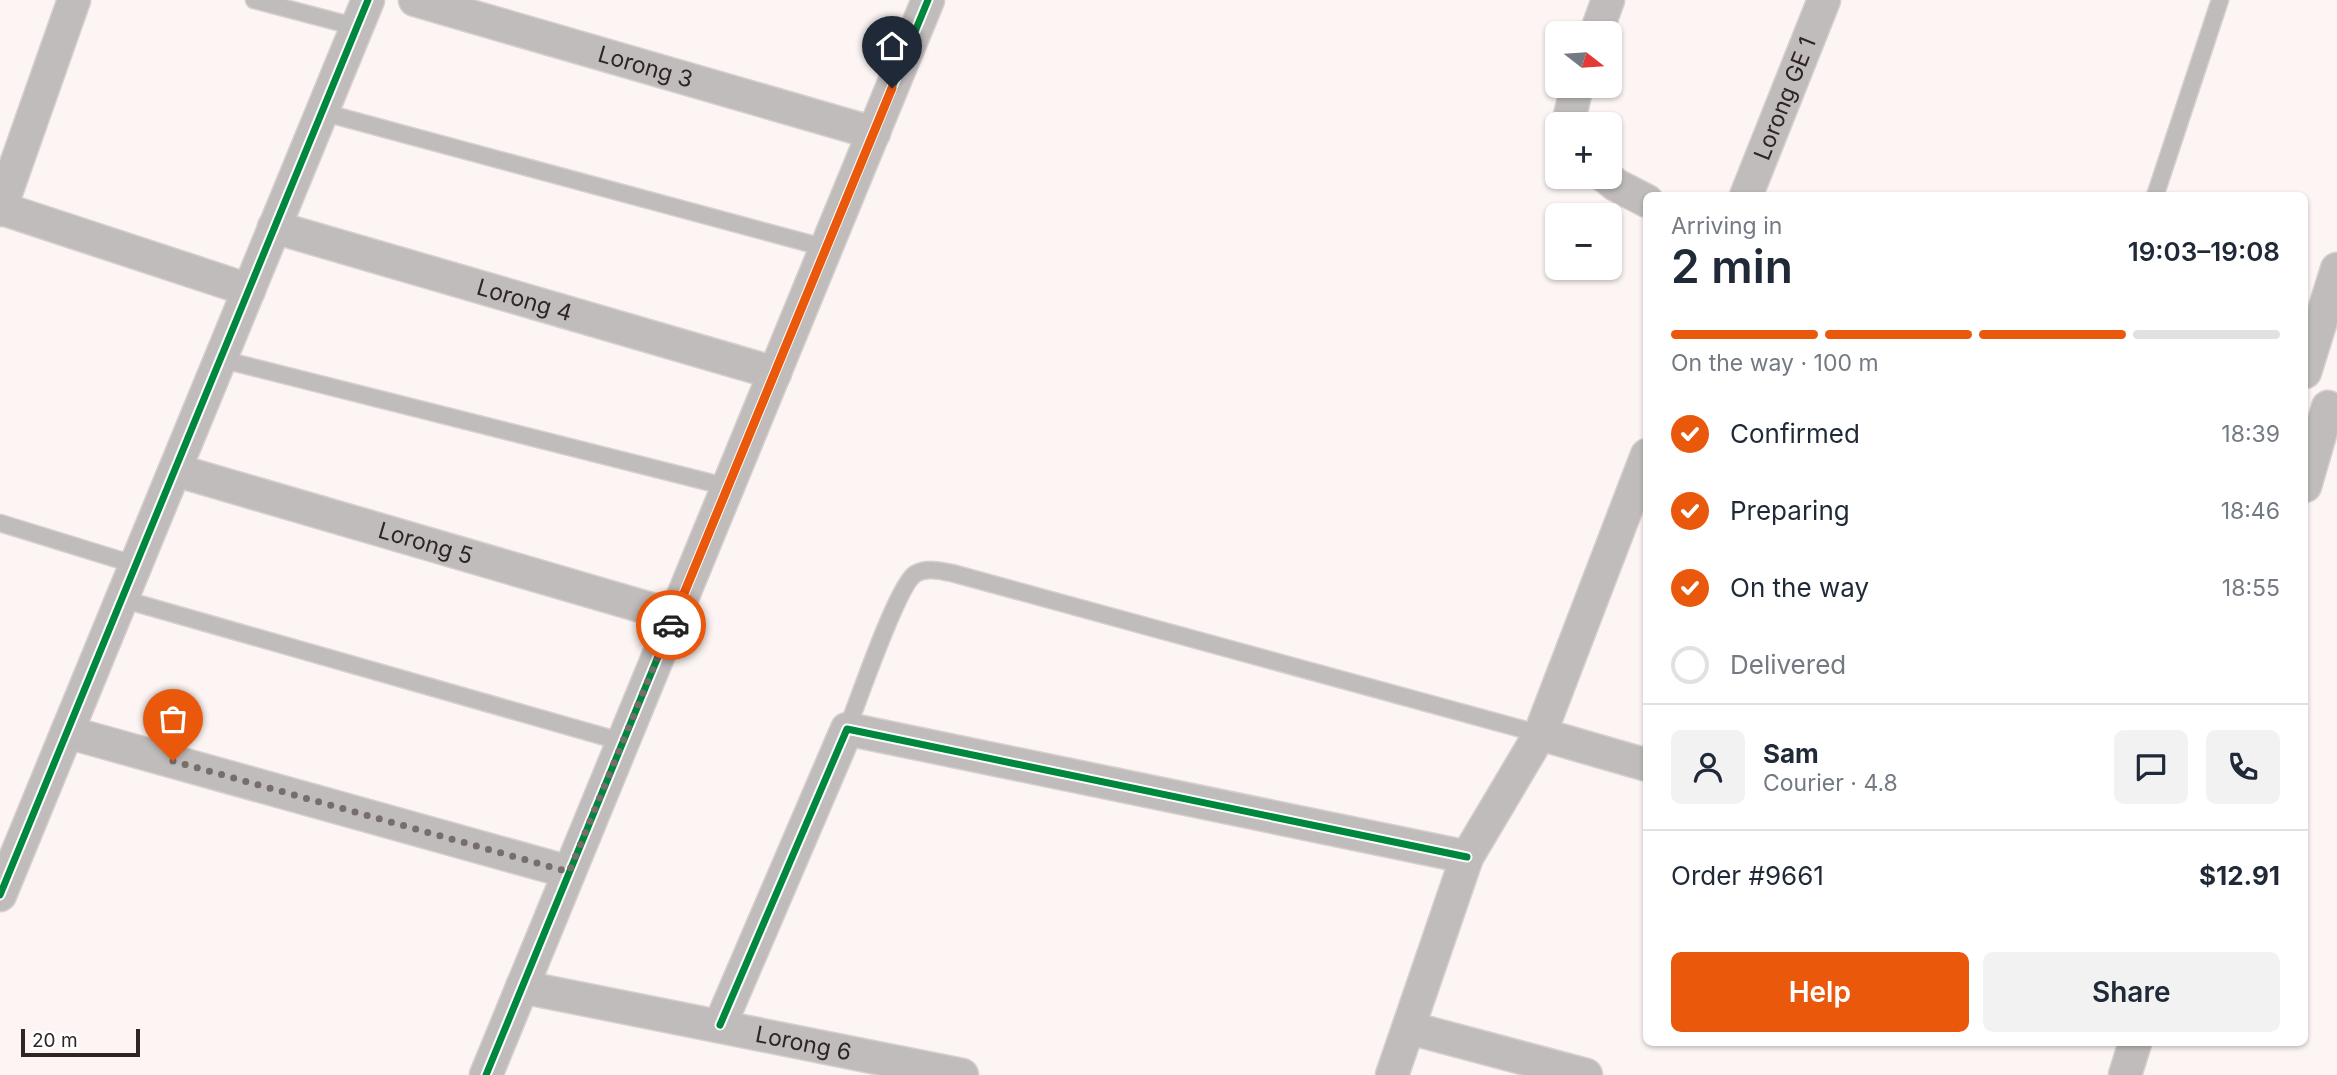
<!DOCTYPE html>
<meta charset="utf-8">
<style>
:root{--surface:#fff;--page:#f2f2f3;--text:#1f2937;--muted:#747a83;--line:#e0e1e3;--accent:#ea580c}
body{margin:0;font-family:Inter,sans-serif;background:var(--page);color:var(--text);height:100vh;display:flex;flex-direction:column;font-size:26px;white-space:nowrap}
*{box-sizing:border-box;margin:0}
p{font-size:23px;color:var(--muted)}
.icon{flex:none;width:38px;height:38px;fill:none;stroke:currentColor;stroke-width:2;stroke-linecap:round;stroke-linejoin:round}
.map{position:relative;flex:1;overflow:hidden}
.side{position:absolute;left:1643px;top:192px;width:665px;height:854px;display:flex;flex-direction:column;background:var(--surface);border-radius:10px;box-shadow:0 2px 5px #0004}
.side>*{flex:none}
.needle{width:46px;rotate:107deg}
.tools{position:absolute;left:1545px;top:21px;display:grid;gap:14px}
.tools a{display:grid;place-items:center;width:77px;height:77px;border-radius:10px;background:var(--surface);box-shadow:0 2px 5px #0004;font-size:35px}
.scale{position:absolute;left:21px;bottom:18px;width:119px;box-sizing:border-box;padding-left:7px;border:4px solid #2f2522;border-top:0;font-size:19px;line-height:24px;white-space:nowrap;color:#2f2522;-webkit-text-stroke:5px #fff;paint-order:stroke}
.pin{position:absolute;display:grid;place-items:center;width:60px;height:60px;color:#fff;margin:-72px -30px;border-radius:50% 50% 50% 0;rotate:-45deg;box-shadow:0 0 7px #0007}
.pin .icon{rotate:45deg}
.courier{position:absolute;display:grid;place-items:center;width:70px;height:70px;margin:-35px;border:5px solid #ea580c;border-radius:50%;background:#fff;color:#222;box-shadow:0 2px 9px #0007}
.overview em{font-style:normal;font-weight:600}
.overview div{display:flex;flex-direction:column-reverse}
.overview{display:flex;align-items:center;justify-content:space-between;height:119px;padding:0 28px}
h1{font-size:46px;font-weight:600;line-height:52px}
.bar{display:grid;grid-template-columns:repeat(4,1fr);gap:10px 7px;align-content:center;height:84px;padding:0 28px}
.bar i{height:9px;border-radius:5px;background:var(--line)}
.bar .current{background:var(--accent)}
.bar p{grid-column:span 4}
.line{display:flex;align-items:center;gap:18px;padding:0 28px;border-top:2px solid var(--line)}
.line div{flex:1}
.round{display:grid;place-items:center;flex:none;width:74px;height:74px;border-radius:10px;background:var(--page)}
ol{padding:0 28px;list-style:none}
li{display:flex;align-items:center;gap:21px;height:77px}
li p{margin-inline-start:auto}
li .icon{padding:7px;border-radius:50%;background:var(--accent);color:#fff;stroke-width:4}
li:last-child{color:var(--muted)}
li i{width:38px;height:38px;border:4px solid var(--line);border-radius:50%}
.action{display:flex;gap:14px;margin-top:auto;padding:14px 28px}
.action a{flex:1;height:80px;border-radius:10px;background:var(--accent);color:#fff;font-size:28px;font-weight:600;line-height:80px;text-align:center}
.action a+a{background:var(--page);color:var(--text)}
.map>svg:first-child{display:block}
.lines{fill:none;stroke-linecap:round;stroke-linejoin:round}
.lane-casing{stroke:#d6d0cf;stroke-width:19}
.street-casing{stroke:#d6d0cf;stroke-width:35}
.lane{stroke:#c0bcbc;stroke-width:16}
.street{stroke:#c0bcbc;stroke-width:32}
.cycleway-casing{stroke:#fff;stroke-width:11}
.cycleway{stroke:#00873e;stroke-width:7}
.done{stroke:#776e6c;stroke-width:7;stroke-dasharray:0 12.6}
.route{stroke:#ea580c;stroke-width:9}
.labels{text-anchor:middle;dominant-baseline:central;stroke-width:5;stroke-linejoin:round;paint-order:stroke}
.street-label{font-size:23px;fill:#2f2522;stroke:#fff}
</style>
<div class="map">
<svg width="2337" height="1075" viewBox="0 0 2337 1075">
<rect width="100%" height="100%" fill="#fcf5f4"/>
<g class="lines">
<g class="lane-casing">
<g id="lane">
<path d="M254 0 357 27"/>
<path d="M322 112 826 248"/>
<path d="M2155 196 2220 0"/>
<path d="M220 359 728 487"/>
<path d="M0 523 136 565"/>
<path d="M122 599 623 742"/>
<path d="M847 729C858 702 897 586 915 574 927 567 940 571 952 573L1540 734"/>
</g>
</g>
<g class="street-casing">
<g id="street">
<path id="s1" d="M415 0 874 133"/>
<path d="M1596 33 1608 0"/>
<path d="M1568 124 1577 86"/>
<path d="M1606 177 1616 185 1647 201"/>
<path id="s2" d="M1746 196 1824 0"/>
<path d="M0 208 249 290"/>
<path d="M0 210 74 0"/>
<path id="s3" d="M274 227 775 373"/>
<path d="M2305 372 2337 269"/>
<path id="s4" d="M175 470 675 616"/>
<path d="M2305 486 2328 407"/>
<path d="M67 732 569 872"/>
<path d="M1540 734 1647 765"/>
<path d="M0 895 368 0"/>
<path id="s5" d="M522 987 962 1075"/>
<path d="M720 1025 847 729 1467 857"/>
<path d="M1410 1028 1586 1075"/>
<path d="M486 1075 928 0"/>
<path d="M1392 1075 1467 857 1540 734 1647 455"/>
<path d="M2125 1075 2135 1043"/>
</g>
</g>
<use href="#lane" class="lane"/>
<use href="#street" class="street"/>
<g class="cycleway-casing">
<g id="cycleway">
<path d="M0 895 368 0"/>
<path d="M720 1025 847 729 1467 857"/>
<path d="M486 1075 928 0"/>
</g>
</g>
<use href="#cycleway" class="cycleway"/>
</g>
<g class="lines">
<path class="done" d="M173 761 569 872 671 625"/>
<path class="route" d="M671 625 892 88"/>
</g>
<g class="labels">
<g class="street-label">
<text stroke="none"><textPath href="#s1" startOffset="240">Lorong 3</textPath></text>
<text stroke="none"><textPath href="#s2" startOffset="105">Lorong GE 1</textPath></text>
<text stroke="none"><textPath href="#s3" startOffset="261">Lorong 4</textPath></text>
<text stroke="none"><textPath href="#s4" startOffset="261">Lorong 5</textPath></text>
<text stroke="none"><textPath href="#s5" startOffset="287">Lorong 6</textPath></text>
</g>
</g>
</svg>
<div class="tools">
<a><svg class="needle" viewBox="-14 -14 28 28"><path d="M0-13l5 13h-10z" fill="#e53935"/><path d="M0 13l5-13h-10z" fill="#747a83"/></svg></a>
<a>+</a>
<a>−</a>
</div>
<div class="scale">20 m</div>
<div class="pin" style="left:173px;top:761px;background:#ea580c"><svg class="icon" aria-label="bag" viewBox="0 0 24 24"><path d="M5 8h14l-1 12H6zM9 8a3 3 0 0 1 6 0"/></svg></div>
<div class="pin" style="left:892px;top:88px;background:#1f2937"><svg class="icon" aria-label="home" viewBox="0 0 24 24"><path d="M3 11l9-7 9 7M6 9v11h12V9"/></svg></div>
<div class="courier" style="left:671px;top:625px"><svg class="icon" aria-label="car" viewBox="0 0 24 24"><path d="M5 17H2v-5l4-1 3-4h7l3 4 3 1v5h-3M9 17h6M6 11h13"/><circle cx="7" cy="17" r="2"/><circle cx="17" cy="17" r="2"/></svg></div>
<section class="side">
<div class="overview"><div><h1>2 min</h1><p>Arriving in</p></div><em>19:03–19:08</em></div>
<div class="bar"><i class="current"></i><i class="current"></i><i class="current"></i><i></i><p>On the way · 100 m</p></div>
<ol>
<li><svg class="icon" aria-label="check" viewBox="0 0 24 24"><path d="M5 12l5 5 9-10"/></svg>Confirmed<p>18:39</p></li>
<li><svg class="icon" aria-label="check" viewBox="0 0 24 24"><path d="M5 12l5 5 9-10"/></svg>Preparing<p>18:46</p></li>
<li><svg class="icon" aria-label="check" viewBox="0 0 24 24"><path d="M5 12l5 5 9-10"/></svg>On the way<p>18:55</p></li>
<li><i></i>Delivered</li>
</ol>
<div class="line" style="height:126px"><a class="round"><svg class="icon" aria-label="person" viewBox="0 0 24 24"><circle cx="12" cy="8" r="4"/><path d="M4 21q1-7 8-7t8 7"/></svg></a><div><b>Sam</b><p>Courier · 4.8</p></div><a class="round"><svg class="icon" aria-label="chat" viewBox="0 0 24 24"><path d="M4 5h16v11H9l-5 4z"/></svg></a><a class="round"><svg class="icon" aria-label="phone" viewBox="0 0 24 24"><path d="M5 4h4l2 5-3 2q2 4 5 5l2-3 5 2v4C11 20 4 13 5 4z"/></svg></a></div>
<div class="line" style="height:91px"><div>Order #9661</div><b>$12.91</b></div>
<div class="action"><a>Help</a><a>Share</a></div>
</section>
</div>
